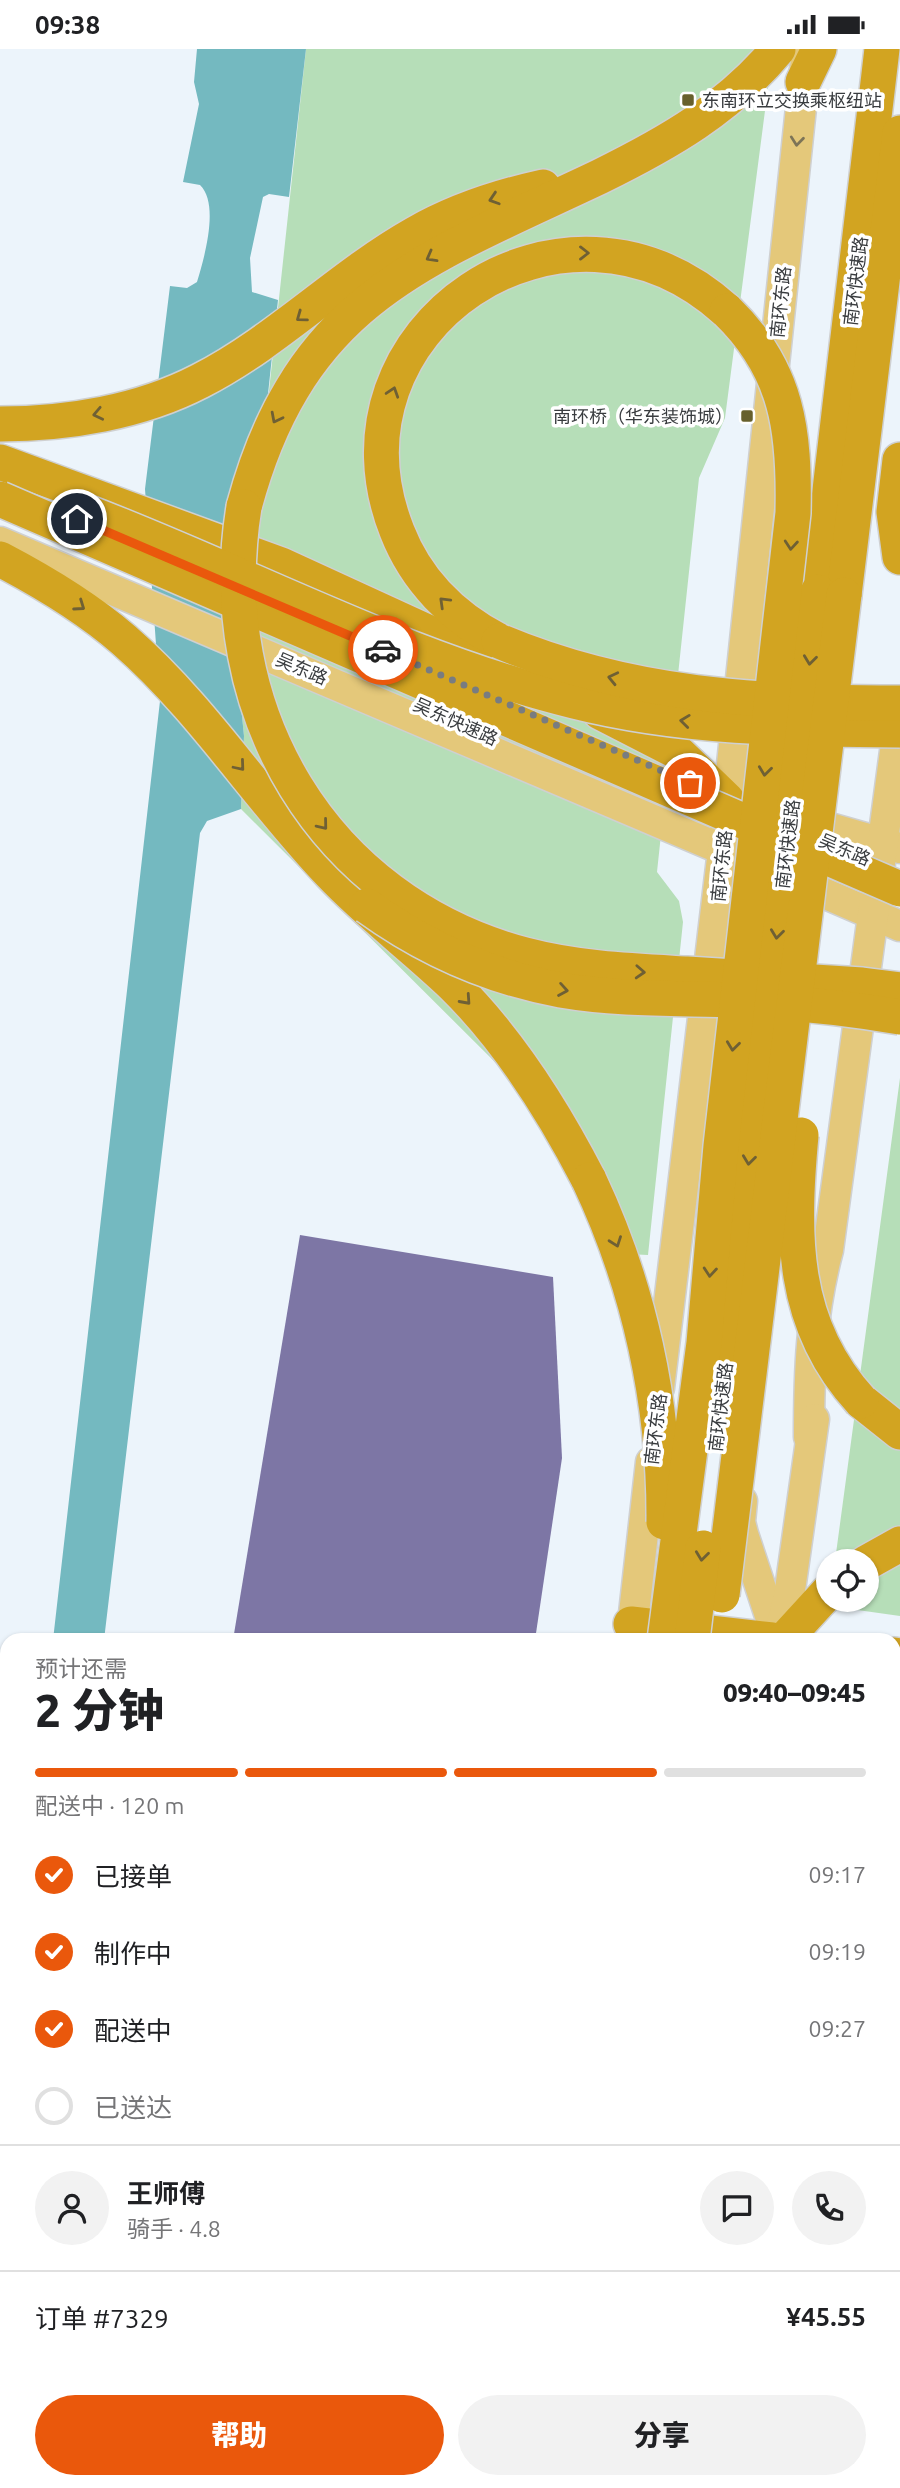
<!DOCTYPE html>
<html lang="zh">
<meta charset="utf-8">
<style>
:root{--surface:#fff;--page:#f2f2f2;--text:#202124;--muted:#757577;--line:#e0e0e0;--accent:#ea580c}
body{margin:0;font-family:Ubuntu,"Noto Sans SC",sans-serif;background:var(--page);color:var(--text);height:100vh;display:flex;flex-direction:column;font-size:26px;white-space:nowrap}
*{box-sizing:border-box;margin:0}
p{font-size:23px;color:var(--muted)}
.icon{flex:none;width:38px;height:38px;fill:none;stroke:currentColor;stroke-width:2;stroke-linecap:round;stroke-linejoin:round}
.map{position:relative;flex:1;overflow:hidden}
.drawer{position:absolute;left:0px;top:1584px;width:901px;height:856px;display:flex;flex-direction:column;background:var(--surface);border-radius:21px 21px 0 0;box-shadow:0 2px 5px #0004}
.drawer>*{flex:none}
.controls{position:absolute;left:816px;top:1500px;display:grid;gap:14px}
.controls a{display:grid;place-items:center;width:63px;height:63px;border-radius:50%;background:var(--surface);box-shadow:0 2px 5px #0004;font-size:35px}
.pin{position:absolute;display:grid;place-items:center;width:60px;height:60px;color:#fff;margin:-30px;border:4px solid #fff;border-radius:50%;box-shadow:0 2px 7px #0007}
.courier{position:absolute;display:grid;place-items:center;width:70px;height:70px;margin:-35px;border:5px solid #ea580c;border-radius:50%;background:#fff;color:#222;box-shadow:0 2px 9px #0007}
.head em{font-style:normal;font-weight:800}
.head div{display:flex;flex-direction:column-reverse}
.head{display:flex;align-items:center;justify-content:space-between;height:119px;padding:0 35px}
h1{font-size:46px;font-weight:800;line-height:52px}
.bar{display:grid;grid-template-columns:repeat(4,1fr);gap:10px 7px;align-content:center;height:84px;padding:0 35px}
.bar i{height:9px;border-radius:5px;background:var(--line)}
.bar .current{background:var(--accent)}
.bar p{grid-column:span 4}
.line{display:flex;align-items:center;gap:18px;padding:0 35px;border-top:2px solid var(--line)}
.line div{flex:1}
.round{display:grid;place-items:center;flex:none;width:74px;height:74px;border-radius:37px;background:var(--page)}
ol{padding:0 35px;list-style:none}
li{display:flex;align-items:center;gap:21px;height:77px}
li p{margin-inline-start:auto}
li .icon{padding:7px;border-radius:50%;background:var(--accent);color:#fff;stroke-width:4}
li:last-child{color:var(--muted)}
li i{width:38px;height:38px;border:4px solid var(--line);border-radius:50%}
.primary-button{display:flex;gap:14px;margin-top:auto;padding:14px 35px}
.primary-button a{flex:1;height:80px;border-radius:42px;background:var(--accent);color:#fff;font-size:28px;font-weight:800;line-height:80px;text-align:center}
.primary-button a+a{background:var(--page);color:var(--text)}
.status{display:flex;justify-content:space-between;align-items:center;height:49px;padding:0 35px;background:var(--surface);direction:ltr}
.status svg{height:19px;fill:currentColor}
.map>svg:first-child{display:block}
.green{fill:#b6deb8}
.water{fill:#74b9c0}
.building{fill:#7d76a5}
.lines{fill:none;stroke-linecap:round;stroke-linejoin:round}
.minor-casing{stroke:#747a81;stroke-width:28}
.major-casing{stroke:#cfd0d1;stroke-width:33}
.highway-casing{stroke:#cfd0d1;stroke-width:38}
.minor{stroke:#fff;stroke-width:24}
.major{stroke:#e4c87a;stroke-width:30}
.highway{stroke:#d2a421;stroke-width:35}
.highway-bridge-casing{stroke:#cfd0d1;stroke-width:38;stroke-linecap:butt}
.highway-bridge{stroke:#d2a421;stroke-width:35}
.oneway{stroke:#7d7457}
.oneway2{stroke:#6f6034}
.done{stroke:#787c81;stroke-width:7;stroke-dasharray:0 12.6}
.route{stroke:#ea580c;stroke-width:9}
.poi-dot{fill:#67602c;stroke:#fff;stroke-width:2.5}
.labels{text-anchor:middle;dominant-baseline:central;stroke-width:7;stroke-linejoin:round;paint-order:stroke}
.poi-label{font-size:18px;fill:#393c3f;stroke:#fff;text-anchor:start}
.street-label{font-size:18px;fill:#393c3f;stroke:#fff}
</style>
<div class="status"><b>09:38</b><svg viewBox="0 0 49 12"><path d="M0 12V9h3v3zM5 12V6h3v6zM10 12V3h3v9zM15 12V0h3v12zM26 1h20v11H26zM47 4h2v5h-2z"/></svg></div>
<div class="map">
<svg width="900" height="2439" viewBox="0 0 900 2439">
<rect width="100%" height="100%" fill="#ecf4fb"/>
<g class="green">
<path d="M306 0H754L750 26 769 31 725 369 699 429 657 823 679 852 683 873 648 1206 607 1204 582 1145 521 1039 241 760 244 687 238 628Z"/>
<path d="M900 1029V1567L829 1557 830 1551 866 1550V1512H835Z"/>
<path d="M894 1672H900V2439H722L723 2432H894Z"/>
</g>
<g class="water">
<path d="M197 0H306L289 148 269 145 263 148 250 209 252 243 278 251 238 627 244 687 241 760 207 772 200 784 104 1591H53L160 652 145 440 170 237 187 239 197 233C204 210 220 155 200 136L183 133 199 55 194 33Z"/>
<path d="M894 1692H900V1740L894 1736Z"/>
<path d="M900 1950V2058L894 2056V1956Z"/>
<path d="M7 2010V2432L15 2433 14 2439H0V2074Z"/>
</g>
<path class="building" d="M300 1186 553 1228 562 1409 535 1591H233Z"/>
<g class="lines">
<g class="minor-casing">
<path id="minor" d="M0 2221H7"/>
</g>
<g class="major-casing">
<g id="major">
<path d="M0 493 740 808"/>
<path d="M795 769 900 799"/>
<path d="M789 829 900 877"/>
<path d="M659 1339 723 801 806 11"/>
<path d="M809 1388C809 1322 811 1265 828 1201L900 665"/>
<path d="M742 1452 740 1473 743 1485 778 1591"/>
<path d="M778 1590 789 1548 814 1370"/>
<path d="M631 1591 651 1413"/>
<path d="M540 2439 541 2432"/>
<path d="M660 2439 661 2432"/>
<path d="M684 2439 685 2432"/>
</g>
</g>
<g class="highway-casing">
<g id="highway">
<path d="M803 33 819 0"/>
<path d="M0 375C68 375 140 363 200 332 278 292 339 228 415 185 455 162 498 148 543 138"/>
<path d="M900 411 894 463 900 508"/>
<path d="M0 413 281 516 512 622"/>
<path d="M244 458C300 249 422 212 599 128 668 94 728 60 778 0"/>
<path d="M0 510C44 533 86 558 124 591 203 660 259 750 331 825 369 865 413 898 453 936 510 992 553 1061 589 1131"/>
<path d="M818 543 882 0"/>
<path d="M844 546 900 84"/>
<path d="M499 592C453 568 416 531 397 482 317 280 564 114 727 262"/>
<path d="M600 663 676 702 727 751"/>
<path d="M861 1352 900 1383"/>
<path d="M866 1514 900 1495"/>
<path d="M631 1575 772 1591"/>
<path d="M784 1591 828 1543"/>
<path d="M894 1606 900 1607"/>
<path d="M894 1638 900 1639"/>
<path d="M0 2262 7 2263"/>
<path d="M0 2295 7 2296"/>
<path d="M894 2385H900"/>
<path d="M894 2416 900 2417"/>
<path d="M585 2439 586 2432"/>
<path d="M637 2439V2432"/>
</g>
</g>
<use href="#minor" class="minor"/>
<use href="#major" class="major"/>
<use href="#highway" class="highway"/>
<g class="highway-bridge-casing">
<g id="highway-bridge">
<path d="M0 450 900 840"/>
<path d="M244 458C211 661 322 852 525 906 578 920 632 922 687 925 745 929 804 932 862 936L900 941"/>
<path d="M81 461C245 523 403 610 574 652 681 679 790 680 900 681"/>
<path d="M499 592C629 647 761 654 900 654"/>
<path d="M367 857C425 899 490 928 561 941 619 951 678 949 736 951 790 953 847 959 900 968"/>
<path d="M801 1086C792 1185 790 1275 861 1352"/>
<path d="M589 1131C639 1237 665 1355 664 1473"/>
<path d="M726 1308 818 543"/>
<path d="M722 1546 844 546"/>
<path d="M665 1591 704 1294 721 1097 793 464C795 383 788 321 727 262"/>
<path d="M692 1591 703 1499"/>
</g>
</g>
<use href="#highway-bridge" class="highway-bridge"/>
</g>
<defs><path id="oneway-chevron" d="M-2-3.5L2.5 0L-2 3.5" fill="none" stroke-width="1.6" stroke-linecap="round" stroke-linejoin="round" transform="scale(1.75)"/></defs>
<use class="oneway" href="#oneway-chevron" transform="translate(797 92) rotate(96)"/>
<g class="oneway2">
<use href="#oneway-chevron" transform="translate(494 150) rotate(162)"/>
<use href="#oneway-chevron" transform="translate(584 204)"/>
<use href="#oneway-chevron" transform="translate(431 208) rotate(151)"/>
<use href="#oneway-chevron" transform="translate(301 268) rotate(144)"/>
<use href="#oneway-chevron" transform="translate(393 343) rotate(-72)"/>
<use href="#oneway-chevron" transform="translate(98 365) rotate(168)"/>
<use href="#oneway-chevron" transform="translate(276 369) rotate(117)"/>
<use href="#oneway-chevron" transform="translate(791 496) rotate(95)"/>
<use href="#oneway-chevron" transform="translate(444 553) rotate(-136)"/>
<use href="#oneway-chevron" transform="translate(80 557) rotate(35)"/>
<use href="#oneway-chevron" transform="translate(810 611) rotate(97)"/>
<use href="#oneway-chevron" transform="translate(613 629) rotate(-167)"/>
<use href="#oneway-chevron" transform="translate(685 672) rotate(-173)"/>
<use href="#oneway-chevron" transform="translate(240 717) rotate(50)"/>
<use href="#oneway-chevron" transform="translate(765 722) rotate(97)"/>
<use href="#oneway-chevron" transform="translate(323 776) rotate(51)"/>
<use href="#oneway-chevron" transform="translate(777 885) rotate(97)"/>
<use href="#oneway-chevron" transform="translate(640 923) rotate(3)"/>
<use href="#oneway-chevron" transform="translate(563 941) rotate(10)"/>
<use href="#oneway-chevron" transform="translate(466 951) rotate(48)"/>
<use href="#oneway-chevron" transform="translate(733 997) rotate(97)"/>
<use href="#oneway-chevron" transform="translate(749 1111) rotate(97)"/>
<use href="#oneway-chevron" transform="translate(616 1193) rotate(70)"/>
<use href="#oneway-chevron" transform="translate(710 1223) rotate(95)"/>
<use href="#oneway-chevron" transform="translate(702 1507) rotate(97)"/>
</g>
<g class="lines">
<path class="done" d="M383 601 690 734"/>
<path class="route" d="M77 470 383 601"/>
</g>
<g class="poi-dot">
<rect x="681" y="44" width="14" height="14" rx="3.5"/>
<rect x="740" y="360" width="14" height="14" rx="3.5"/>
</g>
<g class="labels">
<g class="poi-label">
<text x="702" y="51">东南环立交换乘枢纽站</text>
<text x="733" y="367" text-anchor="end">南环桥（华东装饰城）</text>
</g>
<g class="street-label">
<text transform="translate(855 232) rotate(-83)">南环快速路</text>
<text transform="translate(780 253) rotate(-84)">南环东路</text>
<text transform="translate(302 619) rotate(23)">吴东路</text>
<text transform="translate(456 672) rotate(24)">吴东快速路</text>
<text transform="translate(787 795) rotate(-83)">南环快速路</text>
<text transform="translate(845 800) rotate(23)">吴东路</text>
<text transform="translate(721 817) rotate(-84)">南环东路</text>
<text transform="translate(720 1358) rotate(-83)">南环快速路</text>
<text transform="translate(655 1380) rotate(-83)">南环东路</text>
</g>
</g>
</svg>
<div class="controls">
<a><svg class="icon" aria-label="locate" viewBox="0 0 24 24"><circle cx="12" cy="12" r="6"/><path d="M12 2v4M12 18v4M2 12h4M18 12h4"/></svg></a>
</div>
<div class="pin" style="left:690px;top:734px;background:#ea580c"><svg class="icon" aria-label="bag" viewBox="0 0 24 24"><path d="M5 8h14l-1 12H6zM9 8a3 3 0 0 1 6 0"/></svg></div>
<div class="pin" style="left:77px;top:470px;background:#1f2937"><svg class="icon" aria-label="home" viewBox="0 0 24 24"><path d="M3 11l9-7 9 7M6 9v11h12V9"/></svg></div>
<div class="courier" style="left:383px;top:601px"><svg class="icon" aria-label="car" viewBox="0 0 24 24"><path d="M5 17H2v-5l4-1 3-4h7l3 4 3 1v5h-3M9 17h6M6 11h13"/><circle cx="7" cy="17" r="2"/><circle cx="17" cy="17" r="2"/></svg></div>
<section class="drawer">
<div class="head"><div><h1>2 分钟</h1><p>预计还需</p></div><em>09:40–09:45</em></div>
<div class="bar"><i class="current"></i><i class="current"></i><i class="current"></i><i></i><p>配送中 · 120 m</p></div>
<ol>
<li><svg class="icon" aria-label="check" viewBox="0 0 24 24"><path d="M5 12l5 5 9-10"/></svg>已接单<p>09:17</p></li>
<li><svg class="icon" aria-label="check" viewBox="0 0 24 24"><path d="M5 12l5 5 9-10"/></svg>制作中<p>09:19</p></li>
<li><svg class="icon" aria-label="check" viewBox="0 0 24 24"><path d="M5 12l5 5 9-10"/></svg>配送中<p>09:27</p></li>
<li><i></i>已送达</li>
</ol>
<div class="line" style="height:126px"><a class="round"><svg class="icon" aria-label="person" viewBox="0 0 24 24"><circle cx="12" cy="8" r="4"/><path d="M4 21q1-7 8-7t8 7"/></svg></a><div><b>王师傅</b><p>骑手 · 4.8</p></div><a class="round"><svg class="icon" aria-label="chat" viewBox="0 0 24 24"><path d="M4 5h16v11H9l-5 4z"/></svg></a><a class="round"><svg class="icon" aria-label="phone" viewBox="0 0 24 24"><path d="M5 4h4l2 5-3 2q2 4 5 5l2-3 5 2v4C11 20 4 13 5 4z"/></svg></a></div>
<div class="line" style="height:91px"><div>订单 #7329</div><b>¥45.55</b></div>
<div class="primary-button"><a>帮助</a><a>分享</a></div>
</section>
</div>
